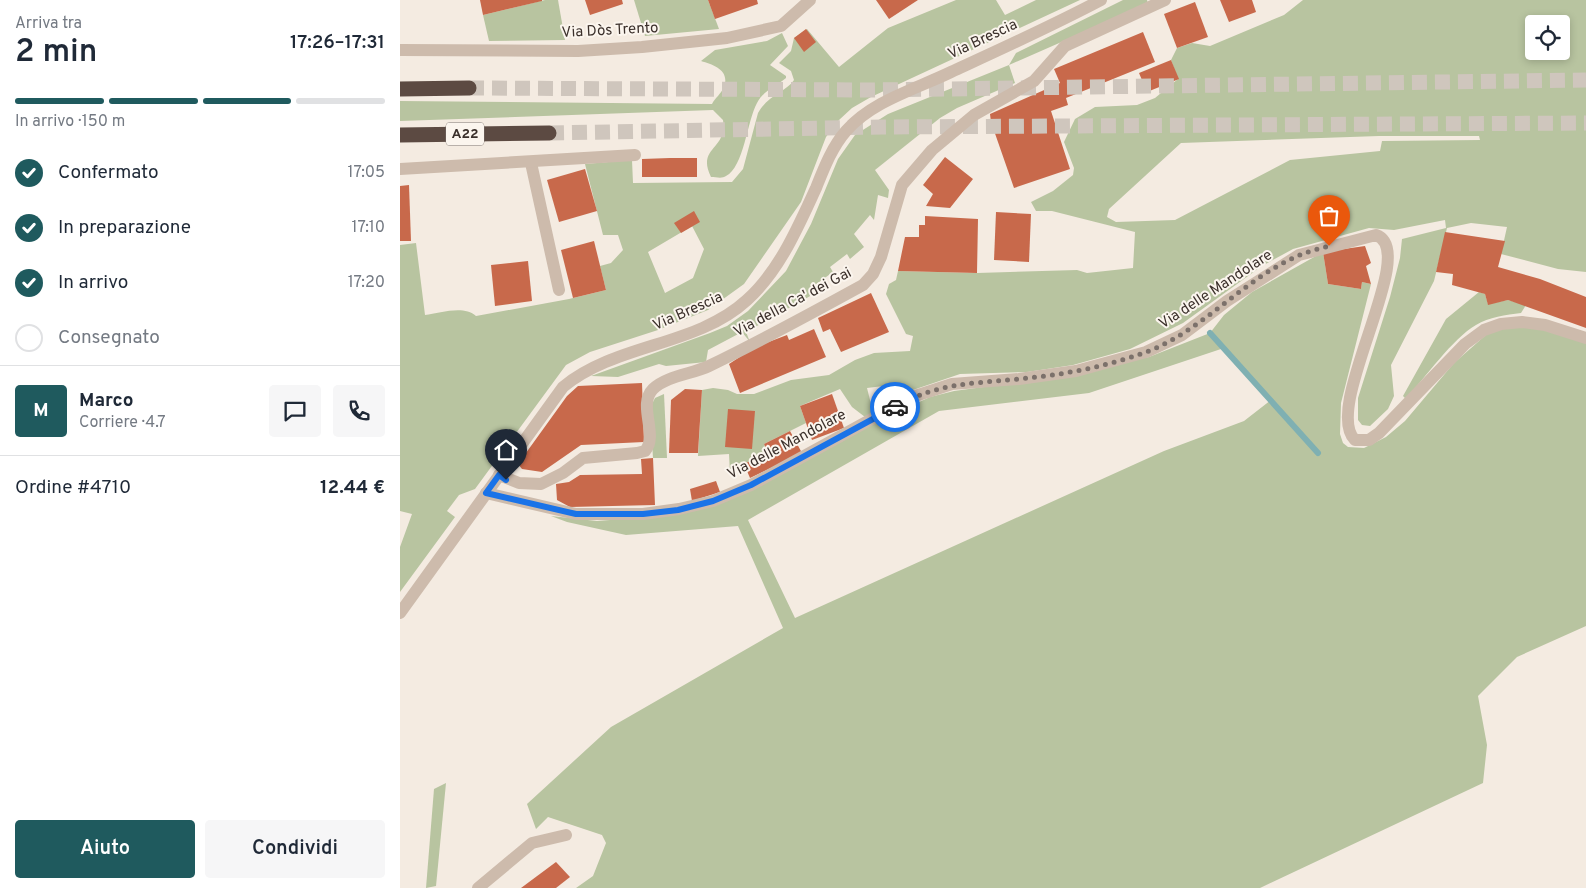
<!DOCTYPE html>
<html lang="it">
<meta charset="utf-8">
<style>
:root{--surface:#fff;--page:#f6f6f7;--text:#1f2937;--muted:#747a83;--line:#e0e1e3;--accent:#1f5a5e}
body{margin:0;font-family:Overpass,sans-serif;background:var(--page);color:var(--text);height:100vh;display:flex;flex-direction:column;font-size:19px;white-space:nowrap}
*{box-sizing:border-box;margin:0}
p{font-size:16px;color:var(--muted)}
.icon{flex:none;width:28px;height:28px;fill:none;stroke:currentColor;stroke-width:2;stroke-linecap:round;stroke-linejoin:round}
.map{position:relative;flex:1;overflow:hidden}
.sheet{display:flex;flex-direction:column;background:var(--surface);width:400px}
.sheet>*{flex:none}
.controls{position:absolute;left:1125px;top:15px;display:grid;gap:10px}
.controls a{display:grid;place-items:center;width:45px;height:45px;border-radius:5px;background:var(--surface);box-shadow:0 2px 8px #0003;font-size:25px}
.pin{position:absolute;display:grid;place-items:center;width:42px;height:42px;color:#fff;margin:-51px -21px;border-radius:50% 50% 50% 0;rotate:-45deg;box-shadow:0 0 5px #0007}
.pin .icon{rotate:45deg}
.courier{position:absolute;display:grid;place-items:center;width:50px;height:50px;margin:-25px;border:4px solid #1a73e8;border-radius:50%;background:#fff;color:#222;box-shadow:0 1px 6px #0007}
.headline em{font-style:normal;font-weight:600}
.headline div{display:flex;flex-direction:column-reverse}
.headline{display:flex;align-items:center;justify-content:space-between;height:85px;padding:0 15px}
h1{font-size:32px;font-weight:600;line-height:38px}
.bar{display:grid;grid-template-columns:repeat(4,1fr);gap:8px 5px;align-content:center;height:60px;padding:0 15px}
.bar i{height:6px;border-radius:4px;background:var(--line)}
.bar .current{background:var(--accent)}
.bar p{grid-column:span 4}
.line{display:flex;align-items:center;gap:12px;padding:0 15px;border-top:1px solid var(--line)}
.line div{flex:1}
.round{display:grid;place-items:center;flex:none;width:52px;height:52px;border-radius:5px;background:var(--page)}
ol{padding:0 15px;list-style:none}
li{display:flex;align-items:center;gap:15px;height:55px}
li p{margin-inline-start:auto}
li .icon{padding:5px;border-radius:50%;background:var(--accent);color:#fff;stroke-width:4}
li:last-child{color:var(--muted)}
li i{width:28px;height:28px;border:2px solid var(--line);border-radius:50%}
.cta{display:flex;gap:10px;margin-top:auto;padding:10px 15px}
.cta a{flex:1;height:58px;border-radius:5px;background:var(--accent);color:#fff;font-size:20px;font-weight:600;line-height:58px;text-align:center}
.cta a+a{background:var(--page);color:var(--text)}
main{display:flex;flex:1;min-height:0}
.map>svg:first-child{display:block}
.green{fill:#b8c4a0;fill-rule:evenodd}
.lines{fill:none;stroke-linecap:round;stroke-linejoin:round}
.stream{stroke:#7fb0b2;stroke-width:6}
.building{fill:#c8694b}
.highway-tunnel{stroke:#cfc6bd;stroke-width:15;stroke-dasharray:15 8;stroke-linecap:butt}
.minor{stroke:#cdbbac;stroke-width:12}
.highway{stroke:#5c4a42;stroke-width:15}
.done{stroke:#7c716b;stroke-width:5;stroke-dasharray:0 9}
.route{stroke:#1a73e8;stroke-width:6}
.labels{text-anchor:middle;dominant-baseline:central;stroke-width:4;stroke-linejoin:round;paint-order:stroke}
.shield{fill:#fbf5ee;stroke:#756b66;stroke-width:1}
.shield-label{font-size:14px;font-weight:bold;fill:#3b302b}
.street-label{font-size:15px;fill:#3b302b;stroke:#fbf5ee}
</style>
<main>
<section class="sheet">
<div class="headline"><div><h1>2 min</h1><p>Arriva tra</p></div><em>17:26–17:31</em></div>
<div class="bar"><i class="current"></i><i class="current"></i><i class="current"></i><i></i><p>In arrivo · 150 m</p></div>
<ol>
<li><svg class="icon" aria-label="check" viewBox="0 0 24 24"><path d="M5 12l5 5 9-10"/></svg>Confermato<p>17:05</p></li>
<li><svg class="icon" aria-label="check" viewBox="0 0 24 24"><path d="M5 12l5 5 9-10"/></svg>In preparazione<p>17:10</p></li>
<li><svg class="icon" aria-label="check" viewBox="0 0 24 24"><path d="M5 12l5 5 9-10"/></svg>In arrivo<p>17:20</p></li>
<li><i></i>Consegnato</li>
</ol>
<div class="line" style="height:90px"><b class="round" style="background:var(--accent);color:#fff">M</b><div><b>Marco</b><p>Corriere · 4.7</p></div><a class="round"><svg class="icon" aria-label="chat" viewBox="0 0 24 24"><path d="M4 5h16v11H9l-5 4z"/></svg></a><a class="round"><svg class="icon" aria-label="phone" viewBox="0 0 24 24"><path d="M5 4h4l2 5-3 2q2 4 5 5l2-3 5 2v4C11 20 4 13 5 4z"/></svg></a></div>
<div class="line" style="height:65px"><div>Ordine #4710</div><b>12.44 €</b></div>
<div class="cta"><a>Aiuto</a><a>Condividi</a></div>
</section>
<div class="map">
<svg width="1186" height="888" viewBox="0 0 1186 888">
<rect width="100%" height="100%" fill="#f4ebe1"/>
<g class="green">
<path d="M145 0H158L165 40 89 41 83 15Z"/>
<path d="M234 0H308L319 29 245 36Z"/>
<path d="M556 0H596L605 15 636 0H680L471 97 452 108 439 120 426 137 401 202 344 284 308 310 258 330 190 352 166 365 75 489 59 495 47 511 55 517 0 592V547L12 514 0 511V245L16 243 25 315C40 313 64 305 76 316L169 299 206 290 200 266 211 263 223 250 218 235H203L185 164 232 160 233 183 332 182 343 169 358 113C368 95 386 92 394 80L391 71 379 63 391 51 394 38 407 29 439 67 488 28ZM292 226 304 249 293 278 265 293 248 252Z"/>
<path d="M723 0H747L748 4 609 65 615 83 557 108 540 118 475 170 489 190 488 198 478 195 474 220 470 215 454 234 464 247 450 259 447 254 430 267 433 272 415 285 418 291 412 295 346 332 350 342 342 332 308 350 306 362 266 366 259 364 218 377 191 376 310 333 327 326 348 311 386 271 411 224 438 159 455 135 488 114 609 65 616 53Z"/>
<path d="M903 0H1186V272L1158 269 1101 254 1107 227 1071 223 1047 228 1034 281 991 365 994 396 988 409 970 426 962 425 958 420V398L990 297 1000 258 1002 239 1046 228 1045 220 994 230 969 228 893 249 862 266 783 323 730 349 673 365 627 372 560 374 510 391 500 384 467 388 473 412 465 417 452 407 440 389 400 406 406 423 364 444 368 452 344 464 330 474 329 454 298 456 302 390 313 388 328 390 337 394H354L391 380 429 375 455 360 474 353 510 351 513 336 506 334 486 294 489 284 496 280 498 271 577 273 677 270 687 273 733 268 735 232 652 211H636L631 202 653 191 673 175 674 168 664 142 675 119 695 107 737 105 755 98 778 79 771 60 777 48 792 43 810 46 884 15ZM1134 24H1161V51H1134ZM979 136H1079L1080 140 982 141 980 151 890 160 775 220 716 222 707 217 709 209 781 143Z"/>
<path d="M382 33 388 46 370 65 386 76V78C375 87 364 90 357 103 347 121 344 167 326 176 322 179 316 177 311 177 296 147 328 150 323 120L313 110 0 121V101L312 104C315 98 321 94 324 87 330 70 314 65 301 61L315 50 367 41Z"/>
<path d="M923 252 928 284 961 289 962 282 971 284 941 403 940 434 943 443 948 447 964 448 986 437 1005 421 1054 363 1087 334 1106 327 1137 328 1186 343V626L1117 657 1078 696 1087 745 1083 783 860 888H176L193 876 206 843 202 835 148 817 136 829 127 804 211 727 383 628 338 526 226 535 167 522 151 516 197 521 275 515 530 397 554 391 591 386 749 357 810 333 824 315 852 292ZM824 348 871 400 844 421 764 451 395 618 348 520 539 411 689 393Z"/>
<path d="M1079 292 1085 294 1088 304 1108 300 1126 305 1121 313C1106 315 1089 317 1076 325 1053 338 1024 379 1006 399L1003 396 1046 319Z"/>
<path d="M264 394 267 458H253L250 408 255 398Z"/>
<path d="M46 783 36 886 26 888 34 789Z"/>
</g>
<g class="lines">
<path class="stream" d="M810 333 918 453"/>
</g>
<g class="building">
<path d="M80 0H142V1L83 15Z"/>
<path d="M185 0H222L223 4 190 15Z"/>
<path d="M308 0H357L358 4 315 19Z"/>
<path d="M476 0H518L489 19Z"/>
<path d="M820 0H852L856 12 829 22Z"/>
<path d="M795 2 808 37 777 48 764 14Z"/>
<path d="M406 29 416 42 404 52 394 38Z"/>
<path d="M743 32 755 62 666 98 668 105 651 111 670 169 614 188 591 122 590 114 660 83 654 69Z"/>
<path d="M771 60 779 79 747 92 739 73Z"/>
<path d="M545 157 573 179 550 208 526 206 533 194 523 185Z"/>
<path d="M270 158H297V177H242V159Z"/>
<path d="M185 169 197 211 159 222 147 180Z"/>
<path d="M9 185 11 241H0V186Z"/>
<path d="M294 211 300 222 281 233 274 223Z"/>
<path d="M596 212 631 214 629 262 594 260Z"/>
<path d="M525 216 578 219 577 273 498 271 505 237H519V225H525Z"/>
<path d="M1045 232 1105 241 1098 267 1140 279 1186 297V328L1108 300 1088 305 1085 294 1052 285 1053 274 1036 272Z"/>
<path d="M194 241 206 290 173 298 161 250Z"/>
<path d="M965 246 971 263 966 266 971 284 962 282 961 289 928 284 923 252Z"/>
<path d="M128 261 132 301 95 306 91 265Z"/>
<path d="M471 293 489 332 441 352 430 329 423 332 418 318Z"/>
<path d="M414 329 426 357 340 393 329 364 355 347 387 335 389 340Z"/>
<path d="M242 383 244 442 181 445 142 472 122 469 118 464 167 396 178 386Z"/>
<path d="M285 389 302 390 298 453H269L271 400Z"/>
<path d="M432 394 444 428 412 440 400 406Z"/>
<path d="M328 409 355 411 352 449 325 447Z"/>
<path d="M390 431 402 453 350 478 344 464 368 452 364 444Z"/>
<path d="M253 458 255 505 170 507 157 500 156 484 169 482 180 475 242 474 241 459Z"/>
<path d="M316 481 320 492 292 501 290 489Z"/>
<path d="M156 862 170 877 156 888H121Z"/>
</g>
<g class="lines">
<g class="highway-tunnel">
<path d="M69 88 472 90 1186 80"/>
<path d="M149 133 482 127 1186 123"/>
</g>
<g class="minor">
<path d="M0 50 178 51 242 47 327 38 381 26 410 0"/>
<path d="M131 163 159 290"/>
<path d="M0 169 235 155"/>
<path d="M99 475 119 483 141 484 163 473 183 458 237 453 245 451C259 435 237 405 253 389 266 376 292 374 309 366 361 341 412 313 463 285L473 274 481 257 502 185 532 150 574 115 634 81 665 46 765 0"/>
<path d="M86 493 176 514H243L279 509 313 501 351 485 512 397 552 384 619 379 676 371 746 352 782 335 827 301 899 255 976 235C1021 250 921 407 955 440H969L979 433 1065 344 1084 330 1101 324 1122 322 1145 325 1186 338"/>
<path d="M0 613 163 387C216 343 296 347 347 300 380 270 398 227 416 188 424 168 432 147 446 131 472 101 516 89 551 72 601 49 652 26 701 0"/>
<path d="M78 888 132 843 166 835"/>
</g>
<g class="highway">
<path d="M0 89 69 88"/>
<path d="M0 135 149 133"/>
</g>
</g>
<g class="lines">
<path class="done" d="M495 407C540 382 570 384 619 379 661 375 706 367 746 352 803 331 844 278 900 255 909 251 919 249 929 246"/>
<path class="route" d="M106 480 99 475 86 493 176 514H243L278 510 313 501 351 485 495 407"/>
</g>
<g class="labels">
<rect class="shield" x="46" y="122.5" width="38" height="23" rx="4"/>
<g class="shield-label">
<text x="65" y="134">A22</text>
</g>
<g class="street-label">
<text transform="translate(210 31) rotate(-3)">Via Dòs Trento</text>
<text transform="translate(583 40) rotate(-25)">Via Brescia</text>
<text transform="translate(816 290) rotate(-33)">Via delle Mandolare</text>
<text transform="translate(393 303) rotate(-28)">Via della Ca' dei Gai</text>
<text transform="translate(288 312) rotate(-24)">Via Brescia</text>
<text transform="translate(387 445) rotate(-28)">Via delle Mandolare</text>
</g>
</g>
</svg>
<div class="controls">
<a><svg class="icon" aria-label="locate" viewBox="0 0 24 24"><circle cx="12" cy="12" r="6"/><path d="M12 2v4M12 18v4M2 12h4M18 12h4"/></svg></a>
</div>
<div class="pin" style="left:929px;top:246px;background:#ea580c"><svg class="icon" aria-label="bag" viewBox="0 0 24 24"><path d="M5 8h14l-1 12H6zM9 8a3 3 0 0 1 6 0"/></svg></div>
<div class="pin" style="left:106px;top:480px;background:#1f2937"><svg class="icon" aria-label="home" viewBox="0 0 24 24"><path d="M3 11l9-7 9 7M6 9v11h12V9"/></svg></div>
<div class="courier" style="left:495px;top:407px"><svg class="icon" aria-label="car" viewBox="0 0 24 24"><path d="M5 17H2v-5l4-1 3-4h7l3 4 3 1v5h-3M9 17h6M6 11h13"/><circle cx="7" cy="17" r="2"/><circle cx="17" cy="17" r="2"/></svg></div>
</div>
</main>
